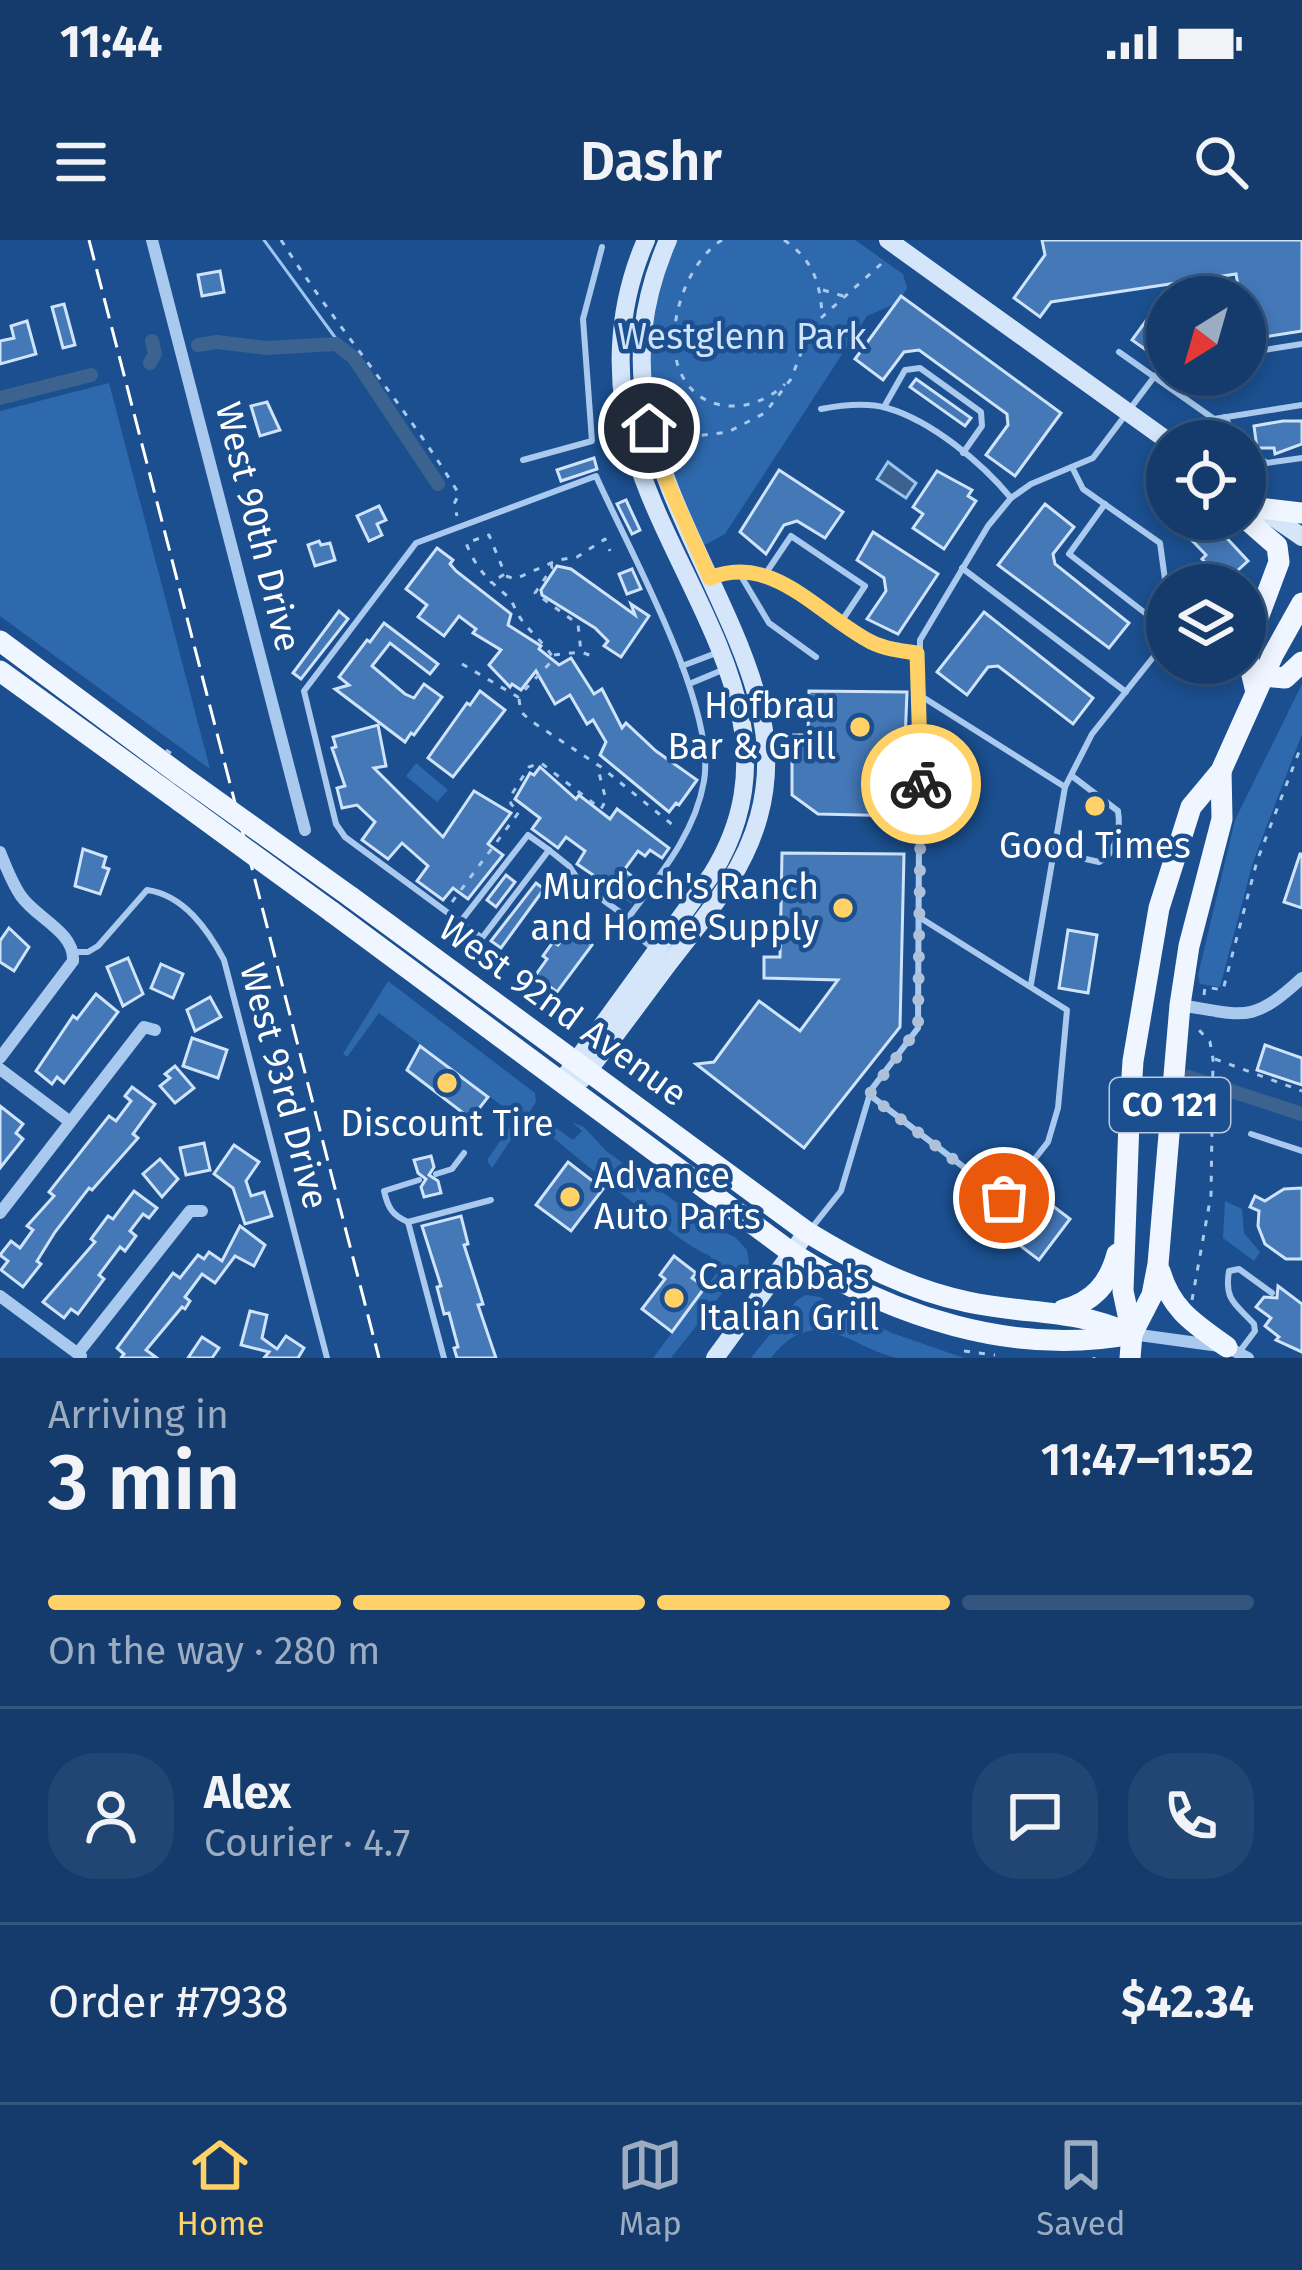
<!DOCTYPE html>
<meta charset="utf-8">
<style>
:root{--surface:#143b6b;--page:#214673;--text:#f1f3f6;--muted:#9dadc1;--line:#33557e;--accent:#ffd166}
body{margin:0;font-family:"Fira Sans",sans-serif;background:var(--page);color:var(--text);height:100vh;display:flex;flex-direction:column;font-size:45px;white-space:nowrap}
*{box-sizing:border-box;margin:0}
p{font-size:39px;color:var(--muted)}
.icon{flex:none;width:66px;height:66px;fill:none;stroke:currentColor;stroke-width:2;stroke-linecap:round;stroke-linejoin:round}
.map{position:relative;height:1118px;overflow:hidden}
.side{display:flex;flex-direction:column;background:var(--surface);flex:1}
.side>*{flex:none}
.needle{width:78px;rotate:217deg}
.fabs{position:absolute;left:1146px;top:36px;display:grid;gap:24px}
.fabs a{display:grid;place-items:center;width:120px;height:120px;border-radius:50%;background:var(--surface);box-shadow:0 6px 18px #0003,0 0 0 3px var(--line);font-size:60px}
.pin{position:absolute;display:grid;place-items:center;width:102px;height:102px;color:#fff;margin:-51px;border:6px solid #fff;border-radius:50%;box-shadow:0 3px 12px #0007}
.courier{position:absolute;display:grid;place-items:center;width:120px;height:120px;margin:-60px;border:9px solid #ffd166;border-radius:50%;background:#fff;color:#222;box-shadow:0 3px 15px #0007}
.head em{font-style:normal;font-weight:600}
.head div{display:flex;flex-direction:column-reverse}
.head{display:flex;align-items:center;justify-content:space-between;height:204px;padding:0 48px}
h1{font-size:78px;font-weight:600;line-height:90px}
.bar{display:grid;grid-template-columns:repeat(4,1fr);gap:18px 12px;align-content:center;height:144px;padding:0 48px}
.bar i{height:15px;border-radius:9px;background:var(--line)}
.bar .on{background:var(--accent)}
.bar p{grid-column:span 4}
.line{display:flex;align-items:center;gap:30px;padding:0 48px;border-top:3px solid var(--line)}
.line div{flex:1}
.round{display:grid;place-items:center;flex:none;width:126px;height:126px;border-radius:48px;background:var(--page)}
.status{display:flex;justify-content:space-between;align-items:center;height:84px;padding:0 60px;background:var(--surface);direction:ltr}
.status svg{height:33px;fill:currentColor}
header{display:flex;justify-content:space-between;align-items:center;height:156px;padding:0 48px;background:var(--surface);font-size:54px;font-weight:600}
.menu{display:flex;justify-content:space-around;align-items:center;height:168px;border-top:3px solid var(--line);background:var(--surface);font-size:33px;color:var(--muted)}
.menu a{display:grid;justify-items:center;gap:6px}
.menu .on{color:var(--accent)}
.map>svg:first-child{display:block}
.green{fill:#2e69ad}
.water{fill:#3c6290;stroke:#9cc4f0;stroke-width:3}
.lines{fill:none;stroke-linecap:round;stroke-linejoin:round}
.stream{stroke:#9cc4f0;stroke-width:3}
.canal{stroke:#3c6290;stroke-width:14}
.building{fill:#4478b7;stroke:#cfe3fa;stroke-width:3}
.path{stroke:#a9c9ee;stroke-width:3;stroke-dasharray:6 9;stroke-linecap:butt}
.lane{stroke:#a9c9ee;stroke-width:6}
.street{stroke:#a9c9ee;stroke-width:12}
.secondary{stroke:#d6e6fa;stroke-width:18}
.primary{stroke:#f0f6ff;stroke-width:21}
.rail{stroke:#fff;stroke-width:3;stroke-dasharray:21 9;stroke-linecap:butt}
.path-bridge{stroke:#a9c9ee;stroke-width:3;stroke-dasharray:6 9;stroke-linecap:butt}
.primary-bridge{stroke:#f0f6ff;stroke-width:21}
.done{stroke:#afc1d8;stroke-width:12;stroke-dasharray:0 21.6}
.route{stroke:#ffd166;stroke-width:15}
.poi-dot{fill:#ffd166;stroke:#1b4f8f;stroke-width:4.5}
.labels{text-anchor:middle;dominant-baseline:central;stroke-width:9;stroke-linejoin:round;paint-order:stroke}
.shield{fill:#1b4f8f;stroke:#bbcadd;stroke-width:3}
.shield-label{font-size:33px;font-weight:bold;fill:#fff}
.park-label{font-size:36px;fill:#cfe3fa;stroke:#1b4f8f}
.street-label{font-size:36px;fill:#fff;stroke:#1b4f8f}
.poi-label{font-size:36px;fill:#fff;stroke:#1b4f8f;text-anchor:end}
</style>
<div class="status"><b>11:44</b><svg viewBox="0 0 49 12"><path d="M0 12V9h3v3zM5 12V6h3v6zM10 12V3h3v9zM15 12V0h3v12zM26 1h20v11H26zM47 4h2v5h-2z"/></svg></div>
<header><svg class="icon" aria-label="menu" viewBox="0 0 24 24"><path d="M4 6h16M4 12h16M4 18h16"/></svg>Dashr<svg class="icon" aria-label="search" viewBox="0 0 24 24"><circle cx="10" cy="10" r="6"/><path d="M15 15l6 6"/></svg></header>
<div class="map">
<svg width="1302" height="1118" viewBox="0 0 1302 1118">
<rect width="100%" height="100%" fill="#1b4f8f"/>
<g class="green">
<path d="M675 0H855L903 34 907 48 899 62 867 76 725 294 703 306 655 188 648 88Z"/>
<path d="M109 143 210 529 0 376V171Z"/>
<path d="M1302 444V494L1253 622 1220 747 1200 744 1198 735 1235 580Z"/>
<path d="M416 523 448 550 437 562 406 536Z"/>
<path d="M388 741 535 853 536 862 492 928 487 920 517 877 379 773 347 817 343 814Z"/>
<path d="M572 882 584 887 605 910 684 968 706 984 735 997 747 1010 749 1023 743 1035 723 1052 671 1118H653L719 1030 709 1015C690 1012 575 916 550 895L556 888 573 900 582 891Z"/>
<path d="M1225 961 1242 969 1244 993 1260 1012 1254 1021 1223 998Z"/>
<path d="M806 1055 820 1057 892 1093 964 1118C943 1118 917 1118 897 1118 847 1106 815 1062 771 1118H751L797 1060Z"/>
</g>
<path class="water" d="M888 222 916 243 906 258 877 239Z"/>
<g class="lines">
<path class="stream" d="M264 0 337 100"/>
<g class="canal">
<path d="M198 105 217 102 266 108 336 104 354 118 438 244"/>
<path d="M150 123 155 114 152 101"/>
<path d="M0 158 91 135"/>
<path d="M1188 837 1302 874"/>
</g>
</g>
<g class="building">
<path d="M1042 0H1302V91L1245 100V57H1240L1236 34 1051 62 1040 77 1014 58 1045 15Z"/>
<path d="M220 31 224 52 202 56 198 35Z"/>
<path d="M901 56 1061 173 1015 236 986 215 1008 185 1007 174 919 110 904 112 883 140 855 119Z"/>
<path d="M64 64 75 105 63 108 52 67Z"/>
<path d="M1167 74V113L1153 115 1132 100 1148 78Z"/>
<path d="M27 81 36 114 0 124V101L14 98 11 86Z"/>
<path d="M916 139 971 178 965 186 910 147Z"/>
<path d="M267 162 280 190 260 196 251 166Z"/>
<path d="M1283 181H1302V204L1275 214 1274 208H1257L1254 186Z"/>
<path d="M594 218 597 229 561 241 557 230Z"/>
<path d="M779 230 843 272 825 298 797 281 784 285 766 314 740 292Z"/>
<path d="M937 231 972 250 968 256 976 261 944 309 913 288 923 274 913 267Z"/>
<path d="M626 260 640 290 632 294 617 264Z"/>
<path d="M1045 264 1074 287 1053 314 1055 324 1129 383 1109 408 998 325Z"/>
<path d="M379 266 386 280 377 284 382 295 369 301 357 276Z"/>
<path d="M1201 279H1209L1248 321 1227 340 1224 337 1221 340 1202 319 1206 315 1185 293Z"/>
<path d="M873 292 938 334 898 394 867 379 886 351 884 338 857 320Z"/>
<path d="M319 301 321 305 330 303 335 320 315 326 308 305Z"/>
<path d="M437 308 453 320 450 324 456 331 511 374 508 385 541 406 539 409 559 425 571 418 594 454 602 449 622 488 626 483 656 511 697 540 679 565 676 563 669 572 600 515 606 502 593 480 587 484 570 455 555 464 536 431 521 450 512 444 510 447 489 425 501 410 473 393 476 389 459 376 444 396 418 377 427 365 406 349Z"/>
<path d="M557 326 571 329 635 375 631 364 649 376 621 417 604 406 608 401 595 388 542 355 541 350Z"/>
<path d="M632 329 641 349 627 354 619 334Z"/>
<path d="M339 371 348 379 301 439 293 433Z"/>
<path d="M984 372 1093 458 1073 484 998 426 988 427 967 455 937 432Z"/>
<path d="M384 383 438 424 430 434 390 403 372 426 405 454 414 458 424 444 442 457 414 495 411 493 405 502 335 449 349 445 339 437 367 400 370 402Z"/>
<path d="M480 451 505 470 453 537 428 518 467 463 470 465Z"/>
<path d="M809 451 907 452 902 576 818 574 792 555V495H808Z"/>
<path d="M378 485 386 526 374 528 443 597 474 551 511 573 488 604 503 615 468 659 453 648 443 660 417 641 428 626 402 603 388 619 362 600 375 582 357 565 342 568 337 548 345 546 332 508 336 507 333 497Z"/>
<path d="M540 527 576 559 579 555 610 579 617 569 669 608 662 618 650 610 645 616 638 611 624 630 643 645 631 661 577 624 585 611 566 597 558 608 532 589 540 578 515 559 530 533 534 535Z"/>
<path d="M83 609 106 617 103 627 109 629 100 654 75 646Z"/>
<path d="M782 613 904 614 900 787 804 908 696 824 714 822 759 761 800 791 838 740 764 738V717H780Z"/>
<path d="M1300 614H1302V668L1284 662Z"/>
<path d="M506 635 515 642 496 667 487 660Z"/>
<path d="M536 643 544 649 501 708 491 701Z"/>
<path d="M9 688 29 707 14 731 0 722V701Z"/>
<path d="M570 688 592 705 557 752 535 736 547 719 543 716 553 702 558 705Z"/>
<path d="M1068 690 1097 695 1088 753 1059 748Z"/>
<path d="M128 718 143 754 123 766 107 727Z"/>
<path d="M161 724 183 734 173 758 151 748Z"/>
<path d="M96 754 118 772 64 843 57 837 52 844 36 831 73 776 77 779Z"/>
<path d="M210 757 221 777 195 791 187 770Z"/>
<path d="M192 798 227 810 218 838 183 826Z"/>
<path d="M1265 805 1302 818V845L1257 830Z"/>
<path d="M420 806 488 857 471 879 407 830Z"/>
<path d="M175 826 194 848 175 863 160 846 170 838 165 834Z"/>
<path d="M132 847 155 864 133 894 138 898 92 950 89 948 55 992 37 1021 41 1024 23 1047 1 1030 8 1021 0 1015 11 1001 20 1008 33 990 27 986 54 956 49 952 109 876 116 881 131 861 125 856Z"/>
<path d="M0 866 23 884 16 893 23 899 0 928Z"/>
<path d="M204 903 210 930 186 935 180 908Z"/>
<path d="M234 905 259 922 246 941 251 956 264 952 272 976 245 984 233 948 214 934Z"/>
<path d="M431 916 434 927 429 935 438 941 441 953 424 957 421 947 426 939 418 933 414 920Z"/>
<path d="M160 919 178 939 162 957 143 934Z"/>
<path d="M568 922 603 949 571 991 536 965Z"/>
<path d="M1302 948V1019H1286L1265 1004 1258 986 1259 971 1250 967 1255 956 1265 961 1284 949Z"/>
<path d="M1032 950 1070 979 1039 1020 1000 990Z"/>
<path d="M134 951 157 968 149 978 143 974 130 991 136 996 125 1011 120 1007 99 1035 104 1039 78 1074 71 1069 64 1078 43 1062 95 1002 91 999 108 976 113 979Z"/>
<path d="M461 976 468 1004 464 1005 483 1064 478 1065 496 1118H457L454 1108 458 1107 449 1073 444 1074 437 1047 441 1046 422 986Z"/>
<path d="M240 986 265 1005 254 1026 235 1016 215 1043 202 1034 185 1057 190 1061 185 1069 182 1067 146 1110 157 1118H121L124 1114 117 1108 173 1033 180 1038 198 1015 204 1019 209 1012 222 1021Z"/>
<path d="M674 1016 696 1033 692 1038 705 1047 672 1092 642 1069 665 1039 660 1035Z"/>
<path d="M1278 1046 1302 1064V1112L1276 1100 1279 1097 1265 1086 1271 1078 1256 1067 1264 1057 1277 1058Z"/>
<path d="M250 1071 267 1075 262 1098 277 1109 286 1096 304 1108 298 1118H264L269 1112 241 1105Z"/>
<path d="M202 1097 219 1108 212 1118H188Z"/>
</g>
<g class="lines">
<g class="path">
<path d="M281 0C337 88 405 165 459 254L454 264 457 276"/>
<path d="M722 0C687 22 665 85 678 126 695 176 752 176 785 144"/>
<path d="M784 0C812 19 820 41 822 74"/>
<path d="M823 50 843 56"/>
<path d="M672 199 728 192 765 173 791 139 811 87 881 24"/>
<path d="M551 323 552 328 535 353 578 384 581 412"/>
<path d="M506 336 515 339 558 320 577 317 605 299 610 311"/>
<path d="M554 415 581 412 592 416"/>
<path d="M462 424 518 457 551 422 552 416C543 402 530 392 521 379 515 371 514 362 506 355 486 338 476 328 466 303L489 295 505 334 490 343"/>
<path d="M519 459 521 472 531 481 601 527 674 586"/>
<path d="M452 662 519 572 511 564 510 557 529 527 541 523 601 569 606 560 597 525"/>
<path d="M1204 755 1205 747 1223 750 1257 621 1302 504"/>
<path d="M1215 819 1302 851"/>
<path d="M1192 1060 1211 955 1213 819 1210 802 1199 790 1200 782"/>
<path d="M964 1111 995 1115"/>
<path d="M1094 1118V1117"/>
</g>
<g class="lane">
<path d="M1119 112 1214 179 1302 165"/>
<path d="M1245 113 1302 104"/>
<path d="M884 167 905 130 920 128 981 172 982 186 963 213"/>
<path d="M821 169C842 165 866 162 887 168 932 181 982 223 1011 258"/>
<path d="M1225 177 1238 201"/>
<path d="M1245 209 1267 223 1302 218"/>
<path d="M523 220 592 201 583 79 602 7"/>
<path d="M1072 227 1083 249 1160 303 1167 354"/>
<path d="M596 236C628 308 717 466 704 541 695 594 659 636 628 678L581 644 569 626 549 610 482 698 345 597 336 584 304 451 416 303Z"/>
<path d="M1105 264 1069 314 1167 390"/>
<path d="M962 328 1126 452"/>
<path d="M738 331 769 383 816 417"/>
<path d="M766 333 791 296 865 346 841 382"/>
<path d="M710 338 738 331 766 333 875 404 918 413"/>
<path d="M682 426 719 412"/>
<path d="M689 444 725 429"/>
<path d="M921 456 1065 547"/>
<path d="M1055 612 1099 622C1116 614 1121 589 1118 571L1072 536"/>
<path d="M628 678 635 694 651 707"/>
<path d="M461 681 528 595 549 610"/>
<path d="M74 712H88L98 706 147 650C184 655 208 690 224 720L327 1118"/>
<path d="M1031 744 1065 547 1092 494 1167 400"/>
<path d="M871 856 1004 958 1048 902 1058 868 1067 770 919 677"/>
<path d="M1251 894 1302 911"/>
<path d="M436 934 452 929 464 913"/>
<path d="M408 982C392 975 388 968 384 951L419 940"/>
<path d="M810 990 841 951 871 850 918 788 920 400 988 286 1011 258 1031 244 1093 218 1154 137 1167 125"/>
<path d="M1240 1111 1255 1091 1254 1084C1236 1064 1224 1061 1229 1031L1239 1029 1272 1053"/>
<path d="M444 1118 408 982 491 960"/>
</g>
<g class="street">
<path d="M152 0 305 590"/>
<path d="M0 612C6 627 12 643 21 656 36 678 75 692 73 721L0 818"/>
<path d="M1180 765C1244 775 1251 785 1302 738"/>
<path d="M0 829 69 881"/>
<path d="M0 973 144 787 155 790"/>
<path d="M0 1056 81 1116"/>
<path d="M1132 1094 1227 1107 1248 1118"/>
<path d="M78 1113 190 971H202"/>
</g>
<g class="secondary">
<path d="M888 0 1168 201"/>
<path d="M1245 258 1302 297"/>
<path d="M581 840C611 801 640 762 669 723 705 676 743 635 759 576 777 510 759 451 733 390 674 253 602 152 668 0"/>
<path d="M561 842 712 634C805 485 678 355 635 214 613 144 616 68 646 0"/>
<path d="M715 1118 807 992"/>
</g>
<g class="primary">
<path d="M1259 268 1302 273"/>
<path d="M1245 278 1277 306 1279 322 1246 410 1256 452"/>
<path d="M0 401 179 534"/>
<path d="M0 431 181 562"/>
<path d="M1263 436 1285 438 1302 422"/>
<path d="M351 657 807 992C858 1023 910 1050 968 1062 1029 1075 1073 1068 1131 1094"/>
<path d="M332 672 792 1013C891 1076 1014 1117 1132 1094"/>
<path d="M1160 1031C1171 1070 1195 1084 1227 1107"/>
<path d="M1063 1070C1093 1062 1109 1044 1117 1014"/>
<path d="M1132 1094 1152 1055 1158 1024 1180 765 1189 706 1222 579 1221 531"/>
<path d="M1130 1118 1132 1094 1123 1051 1129 881 1133 821 1159 668 1191 567 1221 531 1273 415 1302 363"/>
</g>
<path class="rail" d="M89 0 379 1118"/>
<path class="path-bridge" d="M166 510 178 518"/>
<g class="primary-bridge">
<path d="M179 534 351 657"/>
<path d="M181 562 332 672"/>
</g>
</g>
<g class="lines">
<path class="done" d="M921 544 918 788 869 855 1004 958"/>
<path class="route" d="M649 188 661 228 710 338C773 312 820 376 871 402 885 409 902 411 917 413L921 544"/>
</g>
<g class="poi-dot">
<circle cx="860" cy="487" r="12"/>
<circle cx="1095" cy="566" r="12"/>
<circle cx="843" cy="668" r="12"/>
<circle cx="447" cy="843" r="12"/>
<circle cx="570" cy="957" r="12"/>
<circle cx="674" cy="1058" r="12"/>
</g>
<g class="labels">
<rect class="shield" x="1110" y="838" width="120" height="54" rx="9"/>
<g class="shield-label">
<text x="1170" y="865">CO 121</text>
</g>
<g class="park-label">
<text x="742" y="97">Westglenn Park</text>
</g>
<g class="street-label">
<text transform="translate(258 287) rotate(76)">West 90th Drive</text>
<text transform="translate(563 771) rotate(36)">West 92nd Avenue</text>
<text transform="translate(284 846) rotate(75)">West 93rd Drive</text>
</g>
<g class="poi-label">
<text x="836" y="466">Hofbrau<tspan x="836" dy="41">Bar &amp; Grill</tspan></text>
<text x="1095" y="606" text-anchor="middle">Good Times</text>
<text x="819" y="647">Murdoch's Ranch<tspan x="819" dy="41">and Home Supply</tspan></text>
<text x="447" y="884" text-anchor="middle">Discount Tire</text>
<text x="594" y="936" text-anchor="start">Advance<tspan x="594" dy="41">Auto Parts</tspan></text>
<text x="698" y="1037" text-anchor="start">Carrabba's<tspan x="698" dy="41">Italian Grill</tspan></text>
</g>
</g>
</svg>
<div class="fabs">
<a><svg class="needle" viewBox="-14 -14 28 28"><path d="M0-13l5 13h-10z" fill="#e53935"/><path d="M0 13l5-13h-10z" fill="#9dadc1"/></svg></a>
<a><svg class="icon" aria-label="locate" viewBox="0 0 24 24"><circle cx="12" cy="12" r="6"/><path d="M12 2v4M12 18v4M2 12h4M18 12h4"/></svg></a>
<a><svg class="icon" aria-label="layers" viewBox="0 0 24 24"><path d="M12 4l9 5-9 5-9-5zM3 14l9 5 9-5"/></svg></a>
</div>
<div class="pin" style="left:1004px;top:958px;background:#ea580c"><svg class="icon" aria-label="bag" viewBox="0 0 24 24"><path d="M5 8h14l-1 12H6zM9 8a3 3 0 0 1 6 0"/></svg></div>
<div class="pin" style="left:649px;top:188px;background:#1f2937"><svg class="icon" aria-label="home" viewBox="0 0 24 24"><path d="M3 11l9-7 9 7M6 9v11h12V9"/></svg></div>
<div class="courier" style="left:921px;top:544px"><svg class="icon" aria-label="bike" viewBox="0 0 24 24"><circle cx="6" cy="16" r="4"/><circle cx="18" cy="16" r="4"/><path d="M6 16l4-8h5l3 8M10 8l3 8H6M13 5h3"/></svg></div>
</div>
<section class="side">
<div class="head"><div><h1>3 min</h1><p>Arriving in</p></div><em>11:47–11:52</em></div>
<div class="bar"><i class="on"></i><i class="on"></i><i class="on"></i><i></i><p>On the way · 280 m</p></div>
<div class="line" style="height:216px"><a class="round"><svg class="icon" aria-label="person" viewBox="0 0 24 24"><circle cx="12" cy="8" r="4"/><path d="M4 21q1-7 8-7t8 7"/></svg></a><div><b>Alex</b><p>Courier · 4.7</p></div><a class="round"><svg class="icon" aria-label="chat" viewBox="0 0 24 24"><path d="M4 5h16v11H9l-5 4z"/></svg></a><a class="round"><svg class="icon" aria-label="phone" viewBox="0 0 24 24"><path d="M5 4h4l2 5-3 2q2 4 5 5l2-3 5 2v4C11 20 4 13 5 4z"/></svg></a></div>
<div class="line" style="height:156px"><div>Order #7938</div><b>$42.34</b></div>
</section>
<nav class="menu">
<a class="on"><svg class="icon" aria-label="home" viewBox="0 0 24 24"><path d="M3 11l9-7 9 7M6 9v11h12V9"/></svg>Home</a>
<a><svg class="icon" aria-label="map" viewBox="0 0 24 24"><path d="M3 6l6-2 6 2 6-2v14l-6 2-6-2-6 2zM9 4v14M15 6v14"/></svg>Map</a>
<a><svg class="icon" aria-label="saved" viewBox="0 0 24 24"><path d="M7 4h10v16l-5-4-5 4z"/></svg>Saved</a>
</nav>
